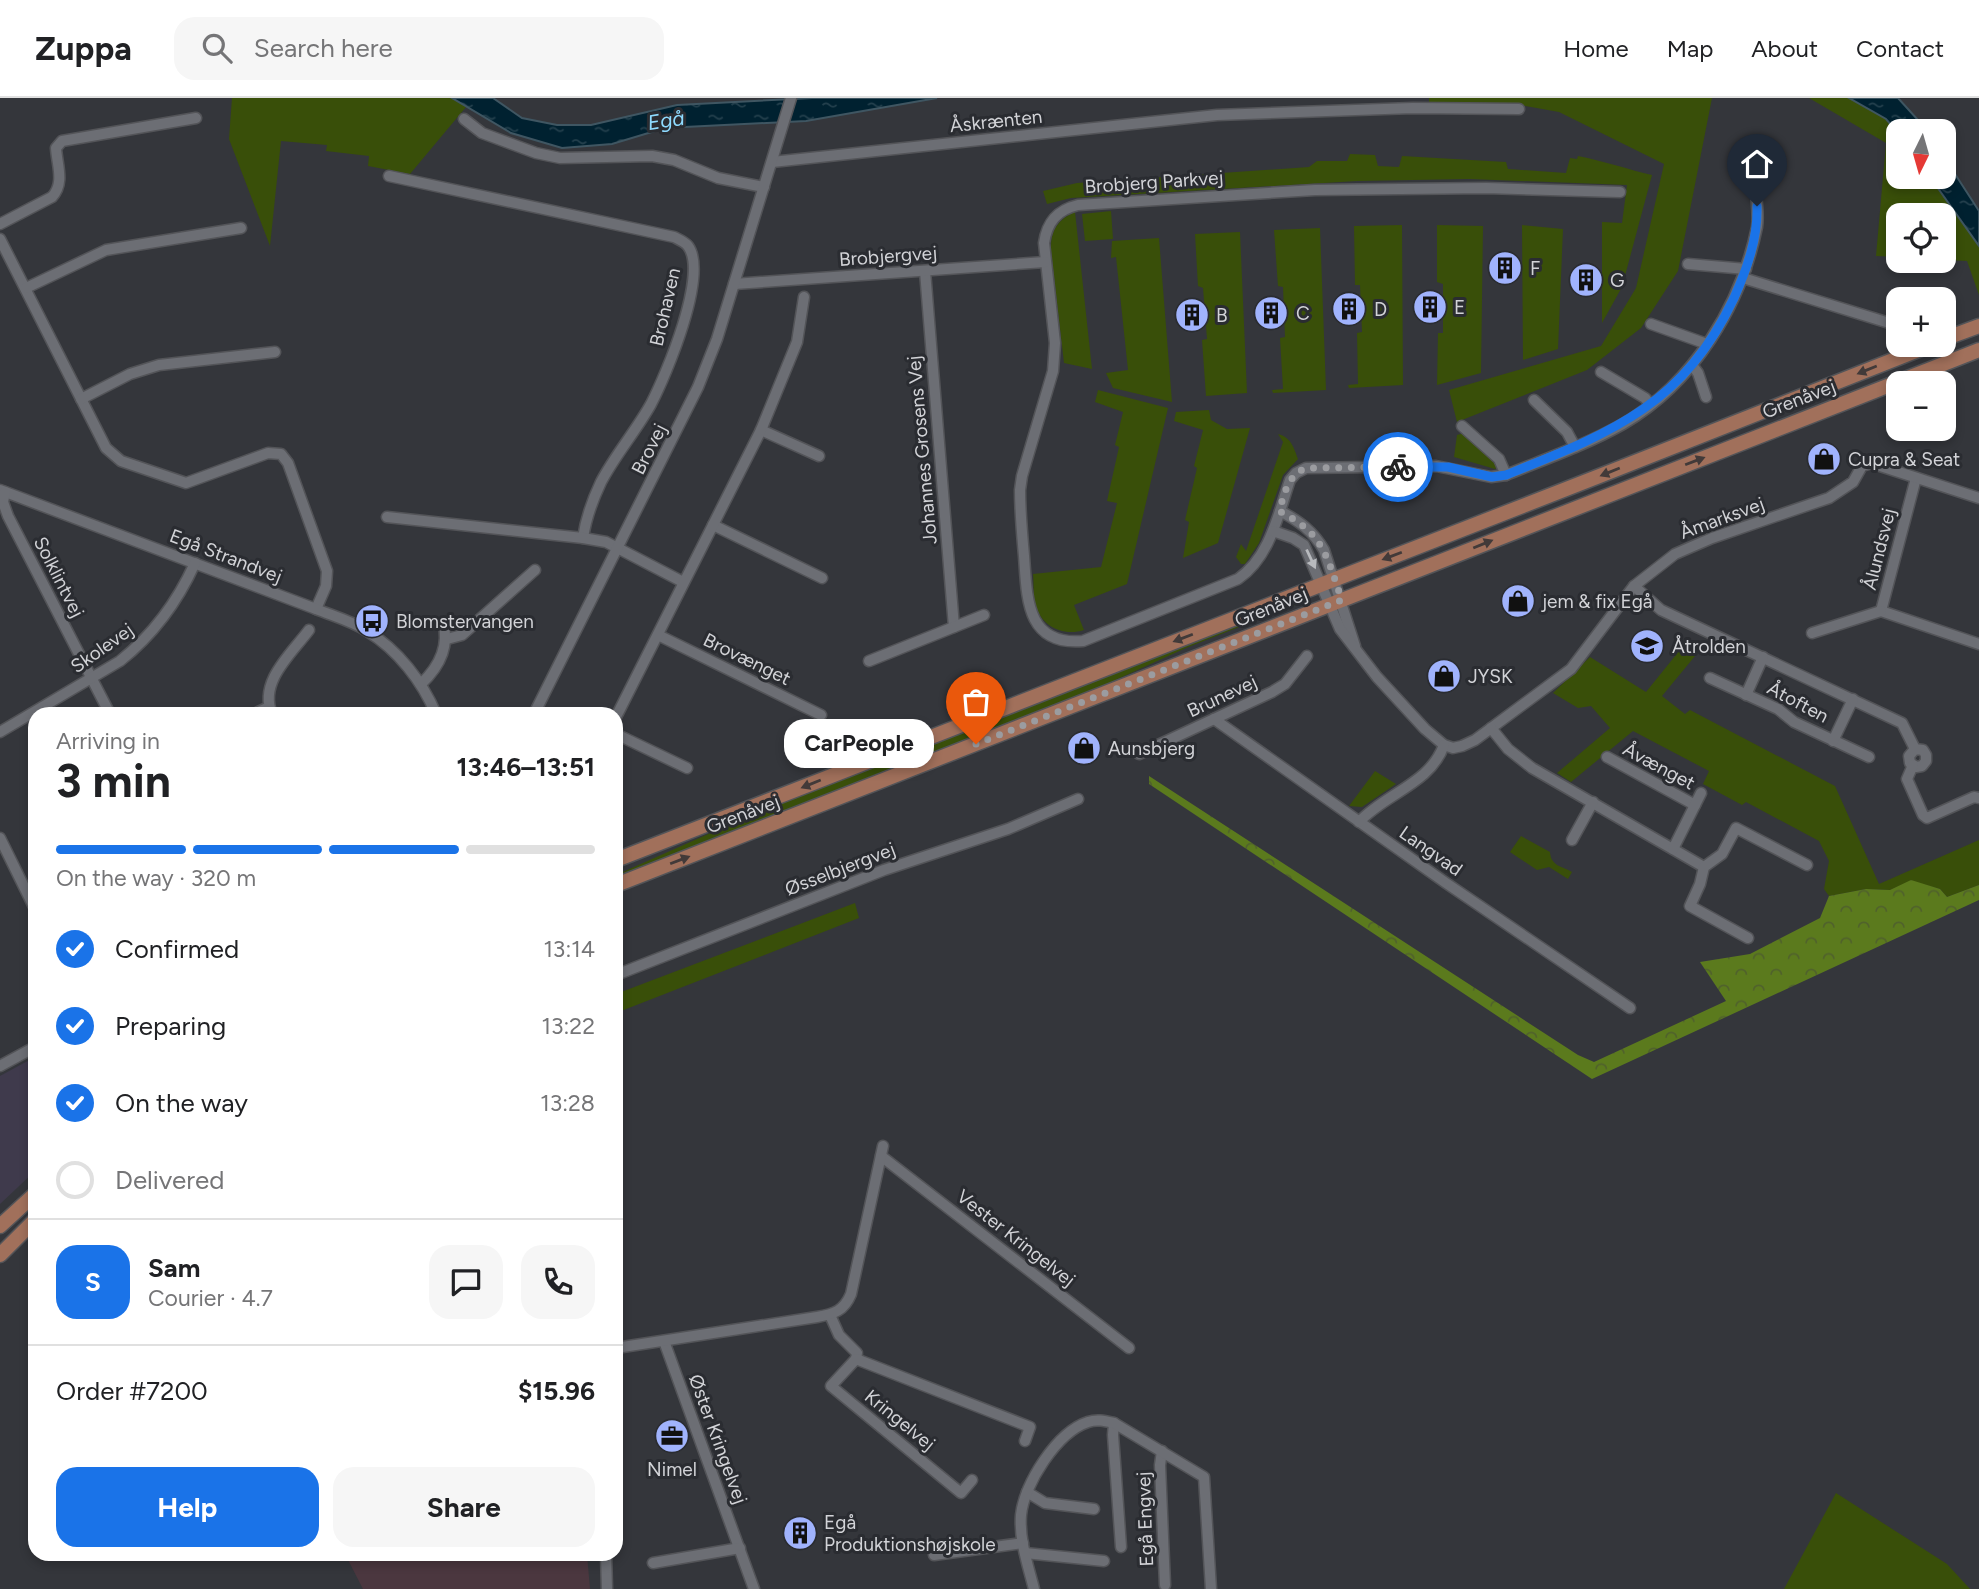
<!DOCTYPE html>
<meta charset="utf-8">
<style>
:root{--surface:#fff;--page:#f6f6f6;--text:#202124;--muted:#757577;--line:#e0e0e0;--accent:#1a73e8}
body{margin:0;font-family:Figtree,sans-serif;background:var(--page);color:var(--text);height:100vh;display:flex;flex-direction:column;font-size:26px;white-space:nowrap}
*{box-sizing:border-box;margin:0}
p{font-size:23px;color:var(--muted)}
.icon{flex:none;width:38px;height:38px;fill:none;stroke:currentColor;stroke-width:2;stroke-linecap:round;stroke-linejoin:round}
.map{position:relative;flex:1;overflow:hidden}
.sheet{position:absolute;left:28px;top:609px;width:595px;height:854px;display:flex;flex-direction:column;background:var(--surface);border-radius:21px;box-shadow:0 4px 10px #0003}
.sheet>*{flex:none}
.needle{width:46px;rotate:185deg}
.fabs{position:absolute;left:1886px;top:21px;display:grid;gap:14px}
.fabs a{display:grid;place-items:center;width:70px;height:70px;border-radius:14px;background:var(--surface);box-shadow:0 4px 10px #0003;font-size:35px}
.pin{position:absolute;display:grid;place-items:center;width:60px;height:60px;color:#fff;margin:-72px -30px;border-radius:50% 50% 50% 0;rotate:-45deg;box-shadow:0 0 7px #0007}
.pin .icon{rotate:45deg}
.courier{position:absolute;display:grid;place-items:center;width:70px;height:70px;margin:-35px;border:5px solid #1a73e8;border-radius:50%;background:#fff;color:#222;box-shadow:0 2px 9px #0007}
.bubble{position:absolute;height:49px;border-radius:21px;background:var(--surface);box-shadow:0 4px 10px #0003;font-size:23px;font-weight:700;line-height:49px;text-align:center}
.overview em{font-style:normal;font-weight:700}
.overview div{display:flex;flex-direction:column-reverse}
.overview{display:flex;align-items:center;justify-content:space-between;height:119px;padding:0 28px}
h1{font-size:46px;font-weight:700;line-height:52px}
.bar{display:grid;grid-template-columns:repeat(4,1fr);gap:10px 7px;align-content:center;height:84px;padding:0 28px}
.bar i{height:9px;border-radius:5px;background:var(--line)}
.bar .current{background:var(--accent)}
.bar p{grid-column:span 4}
.line{display:flex;align-items:center;gap:18px;padding:0 28px;border-top:2px solid var(--line)}
.line div{flex:1}
.round{display:grid;place-items:center;flex:none;width:74px;height:74px;border-radius:21px;background:var(--page)}
ol{padding:0 28px;list-style:none}
li{display:flex;align-items:center;gap:21px;height:77px}
li p{margin-inline-start:auto}
li .icon{padding:7px;border-radius:50%;background:var(--accent);color:#fff;stroke-width:4}
li:last-child{color:var(--muted)}
li i{width:38px;height:38px;border:4px solid var(--line);border-radius:50%}
.button{display:flex;gap:14px;margin-top:auto;padding:14px 28px}
.button a{flex:1;height:80px;border-radius:21px;background:var(--accent);color:#fff;font-size:28px;font-weight:700;line-height:80px;text-align:center}
.button a+a{background:var(--page);color:var(--text)}
header{display:flex;align-items:center;gap:42px;box-sizing:border-box;height:98px;padding:0 35px;background:var(--surface);border-bottom:2px solid var(--line)}
header strong{font-size:33px}
nav{display:flex;gap:38px;margin-inline-start:auto;font-size:24px}
.search{width:490px;height:63px;background:var(--page);display:flex;align-items:center;gap:18px;box-sizing:border-box;padding:0 24px;border-radius:21px;color:var(--muted);font-size:26px}
.map>svg:first-child{display:block}
.commercial{fill:#3f3a4c}
.education{fill:#4b373f}
.green{fill:#394f09}
.forest{fill:url(#forest-crowns)}
.water{fill:url(#water-ripples);stroke:#3f5662;stroke-width:2}
.lines{fill:none;stroke-linecap:round;stroke-linejoin:round}
.minor-casing{stroke:#535458;stroke-width:13}
.major-casing{stroke:#535458;stroke-width:17}
.minor{stroke:#6c6e74;stroke-width:10}
.major{stroke:#a1705b;stroke-width:14}
.oneway{fill:#423a39}
.oneway2{fill:#b8babe}
.done{stroke:#9b9ca0;stroke-width:7;stroke-dasharray:0 12.6}
.route{stroke:#1a73e8;stroke-width:9}
.labels{text-anchor:middle;dominant-baseline:central;stroke-width:6;stroke-linejoin:round;paint-order:stroke}
.street-label{font-size:19px;fill:#d2d3d7;stroke:#2a2c31}
.poi-label{font-size:19px;fill:#d2d3d7;stroke:#2a2c31;text-anchor:start}
.water-label{font-size:21px;font-style:italic;fill:#8edbff;stroke:#2a2c31}
</style>
<header>
<strong>Zuppa</strong>
<div class="search"><svg class="icon" aria-label="search" viewBox="0 0 24 24"><circle cx="10" cy="10" r="6"/><path d="M15 15l6 6"/></svg>Search here</div>
<nav><a>Home</a><a>Map</a><a>About</a><a>Contact</a></nav>
</header>
<div class="map">
<svg width="1979" height="1491" viewBox="0 0 1979 1491">
<defs>
<pattern id="forest-crowns" width="20" height="18" patternUnits="userSpaceOnUse" patternTransform="scale(1.75)"><rect width="20" height="18" fill="#5b7a1d"/><path d="M2 6a3 3 0 1 1 6 0M12 15a3 3 0 1 1 6 0" fill="none" stroke="#50622b"/></pattern>
<pattern id="water-ripples" width="26" height="14" patternUnits="userSpaceOnUse" patternTransform="scale(1.75)"><rect width="26" height="14" fill="#002130"/><path d="M2 4q2-2 4 0t4 0M15 11q2-2 4 0t4 0" fill="none" stroke="#24404d"/></pattern>
</defs>
<rect width="100%" height="100%" fill="#34363b"/>
<path class="commercial" d="M35 959V1073L0 1106V978Z"/>
<path class="education" d="M345 1456H587L590 1491H363Z"/>
<g class="green">
<path d="M232 0H452L466 9 410 76 368 68 369 58 326 53 327 47 281 43 270 148 229 41Z"/>
<path d="M1429 0H1712L1678 173 1641 230 1587 272 1457 324 1449 292 1601 248 1636 190 1664 66 1559 14 1515 6 1429 4Z"/>
<path d="M1809 0H1849L1886 21 1899 36V79H1930L1979 148V197L1967 163 1944 162V117H1899V159L1876 158 1886 45Z"/>
<path d="M1350 56 1375 57 1378 68 1399 69 1402 58 1506 64 1508 71 1566 75 1570 60 1577 61 1578 58C1604 63 1630 72 1652 77L1622 189 1602 225V124L1622 125 1627 87 1469 81 1357 83 1071 100 1047 106 1043 93 1077 85 1309 69 1317 63H1347Z"/>
<path d="M1111 113 1113 141 1085 143 1082 116Z"/>
<path d="M1075 114 1092 271 1064 265 1051 152C1050 133 1058 121 1075 114Z"/>
<path d="M1402 127 1403 287 1349 290 1348 287 1358 286 1357 235 1362 234 1360 187H1355L1354 128Z"/>
<path d="M1437 127 1483 128 1481 275 1437 287 1438 235H1443V186L1437 184Z"/>
<path d="M1522 127 1563 131 1558 251 1523 262Z"/>
<path d="M1320 130 1326 292 1273 295 1272 292 1283 291 1280 240 1285 239 1283 189 1278 188 1274 132Z"/>
<path d="M1240 134 1247 295 1206 298 1202 242 1207 241 1203 190 1198 188 1195 136Z"/>
<path d="M1159 140 1172 304 1113 290 1106 275 1128 272 1116 159 1111 160 1112 143Z"/>
<path d="M1098 292 1168 310 1127 486 1074 507 1084 532C1063 539 1040 528 1035 505 1033 496 1034 486 1033 476L1101 469 1117 405 1107 403 1119 349 1115 347 1123 314 1095 304Z"/>
<path d="M1209 312 1211 322 1227 331 1250 330 1218 445 1183 460 1189 424 1185 422 1197 370 1194 368 1203 332 1174 323 1176 314Z"/>
<path d="M1464 335 1498 369 1495 371 1454 359 1457 337Z"/>
<path d="M1278 336C1291 339 1294 350 1298 361L1283 377 1259 445 1245 466H1241L1236 459 1241 446 1246 453 1283 344Z"/>
<path d="M1309 498 1310 501 1186 550 1069 603 616 780V777L742 721Z"/>
<path d="M1688 542 1700 552 1662 598 1685 616 1690 612 1835 688 1879 786 1979 742V787L1947 799 1940 791 1911 783 1890 792 1866 791 1829 798 1824 791 1829 763 1819 743 1746 704 1742 707 1703 686 1709 673 1633 633 1571 684 1557 675 1610 630 1591 608 1578 610 1553 595 1590 559 1646 594Z"/>
<path d="M1375 673 1396 686 1362 709 1349 708Z"/>
<path d="M1521 738 1550 754C1551 769 1563 768 1572 774L1568 781 1549 769 1537 772 1510 754Z"/>
<path d="M855 805 859 820 616 915V896Z"/>
<path d="M1836 1395 1947 1466 1970 1491H1784Z"/>
</g>
<path class="forest" d="M1149 678 1578 957 1594 964 1726 903 1700 864 1750 856 1820 820 1829 798 1866 791 1890 792 1911 782 1940 791 1947 799 1979 787V802L1592 981 1149 686Z"/>
<g class="water">
<path d="M452 0H493L522 20 557 27H591L677 7 812 0H937L806 23 665 30 612 46 562 50 511 35Z"/>
<path d="M1849 0H1898L1928 33H1899V36L1886 21Z"/>
<path d="M1944 59 1979 113V148L1930 79H1944Z"/>
</g>
<g class="lines">
<g class="minor-casing">
<g id="minor">
<path d="M464 21 482 35 536 55 560 60 652 58 674 62 718 80 764 89"/>
<path d="M772 64 1217 17 1413 10 1519 11"/>
<path d="M389 78 674 139C678 141 685 144 688 148 709 176 666 277 651 306 636 333 615 357 601 384 592 403 586 419 583 440"/>
<path d="M1620 94 1486 90 1315 92 1078 107C1057 112 1047 124 1044 145L1055 245 1053 273 1022 378 1020 392C1020 414 1022 436 1024 458 1027 500 1026 548 1083 543L1238 481C1270 459 1278 417 1290 382L1296 375 1306 370 1436 368 1491 379 1506 377C1545 361 1586 347 1623 326 1694 285 1741 207 1757 129 1759 116 1756 104 1756 91 1757 81 1759 70 1761 60"/>
<path d="M0 126 52 99C65 85 57 67 56 50L62 43 196 20"/>
<path d="M0 141 106 350 121 363 186 385 268 355 281 356 288 365 327 473 326 488 316 511"/>
<path d="M1688 166 1746 171"/>
<path d="M925 173 954 529"/>
<path d="M1743 180 1899 228"/>
<path d="M734 186 1045 164"/>
<path d="M26 190 106 152 241 130"/>
<path d="M1651 226 1707 246"/>
<path d="M1692 267 1698 275 1706 299"/>
<path d="M1601 274 1645 300 1650 306"/>
<path d="M81 301 130 276 159 267 275 254"/>
<path d="M1534 302 1567 334 1575 349"/>
<path d="M1462 328 1499 361 1506 377"/>
<path d="M761 332 819 358"/>
<path d="M1916 380 1881 513 1979 546"/>
<path d="M0 392 316 511C333 518 352 523 367 533 398 552 422 583 436 616"/>
<path d="M5 394 3 404 8 418 110 616"/>
<path d="M1280 413C1299 423 1313 433 1324 452L1355 548"/>
<path d="M387 419 583 440 606 444 683 484"/>
<path d="M713 427 822 480"/>
<path d="M1273 433 1293 440 1304 447 1340 531 1377 579 1425 631 1444 647 1453 650 1462 648 1475 642 1571 571 1634 488 1675 456 1712 440 1829 400 1853 384 1862 368 1871 365 1979 400"/>
<path d="M1634 488 1661 512 1902 625 1915 651 1923 652 1926 657V663L1922 668 1916 669 1910 665 1909 658 1915 651"/>
<path d="M1812 535 1881 513"/>
<path d="M658 537 821 617"/>
<path d="M447 541 462 537 535 472"/>
<path d="M869 563 984 517"/>
<path d="M1710 580 1778 611 1794 624 1869 659"/>
<path d="M421 586C439 569 450 549 443 524"/>
<path d="M1746 597 1763 559"/>
<path d="M254 616 269 609"/>
<path d="M272 616C258 584 292 555 309 532"/>
<path d="M534 616 698 289 717 241 791 0"/>
<path d="M616 619 761 332 797 244 804 199"/>
<path d="M1214 621 1446 785 1630 910"/>
<path d="M1491 630 1508 651 1532 670 1704 769"/>
<path d="M0 634 120 563C154 536 177 505 195 465"/>
<path d="M616 636 687 670"/>
<path d="M1833 643 1853 601"/>
<path d="M1139 656 1272 594 1285 586 1307 558"/>
<path d="M1607 659 1695 707"/>
<path d="M1913 667 1907 681 1923 717 1927 720 1974 699 1979 700"/>
<path d="M1359 724C1386 695 1430 686 1444 647"/>
<path d="M0 740 35 811"/>
<path d="M1572 742 1593 704"/>
<path d="M1673 751 1701 695"/>
<path d="M1748 840 1690 808 1700 786 1704 769 1722 756 1736 730 1807 767"/>
<path d="M616 877 884 772 1008 731 1078 701"/>
<path d="M0 968 35 949"/>
<path d="M881 1058 1129 1250"/>
<path d="M830 1217 839 1237 857 1255 856 1261"/>
<path d="M664 1243 754 1491"/>
<path d="M616 1250 817 1219C834 1216 844 1213 851 1196L883 1048"/>
<path d="M1114 1325 1113 1337 1121 1449"/>
<path d="M1162 1353 1160 1367 1165 1487"/>
<path d="M972 1382 961 1395 831 1288 856 1261 1030 1329 1025 1343"/>
<path d="M1027 1394 1045 1405 1094 1411"/>
<path d="M1025 1455 1104 1463"/>
<path d="M606 1456 607 1491"/>
<path d="M934 1457 1023 1445"/>
<path d="M653 1465 740 1450"/>
<path d="M1034 1491C1028 1467 1019 1442 1021 1417 1024 1386 1057 1334 1088 1324 1097 1321 1105 1323 1114 1325L1204 1379 1211 1491"/>
</g>
</g>
<g class="major-casing">
<g id="major">
<path d="M1944 241 1979 228"/>
<path d="M616 762 1602 377 1931 247"/>
<path d="M616 787 1979 252"/>
<path d="M0 1128 35 1096"/>
<path d="M0 1157 35 1122"/>
</g>
</g>
<use href="#minor" class="minor"/>
<use href="#major" class="major"/>
</g>
<defs><path id="oneway-solid" d="M-6-.8H1V-3.2L6.5 0L1 3.2V.8H-6Z" transform="scale(1.75)"/></defs>
<g class="oneway">
<use href="#oneway-solid" transform="translate(1867 272) rotate(158)"/>
<use href="#oneway-solid" transform="translate(1695 363) rotate(-21)"/>
<use href="#oneway-solid" transform="translate(1610 374) rotate(158)"/>
<use href="#oneway-solid" transform="translate(1483 446) rotate(-22)"/>
<use href="#oneway-solid" transform="translate(1392 458) rotate(159)"/>
<use href="#oneway-solid" transform="translate(1183 540) rotate(159)"/>
<use href="#oneway-solid" transform="translate(811 686) rotate(158)"/>
<use href="#oneway-solid" transform="translate(680 762) rotate(-21)"/>
</g>
<use class="oneway2" href="#oneway-solid" transform="translate(1311 461) rotate(65)"/>
<g class="lines">
<path class="done" d="M976 646 1342 502C1326 458 1325 436 1279 413 1285 395 1287 378 1306 370L1398 369"/>
<path class="route" d="M1398 369H1448L1492 379 1506 377C1610 335 1683 308 1734 200 1747 171 1758 140 1757 108"/>
</g>
<defs>
<g id="building-disc" transform="scale(1.75)"><circle r="9.5" fill="#a0b3fd" stroke="#2a2c31"/><path d="M-4-6H4V6H1V3H-1V6H-4ZM-2.5-4.3h1.7v1.8h-1.7ZM.8-4.3h1.7v1.8H.8ZM-2.5-1h1.7V.8h-1.7ZM.8-1h1.7V.8H.8Z" fill="#111"/></g>
<g id="shop-disc" transform="scale(1.75)"><circle r="9.5" fill="#a0b3fd" stroke="#2a2c31"/><path d="M-5-2.5h2.3a2.7 3.5 0 0 1 5.4 0H5L5.5 6h-11ZM-1.5-2.5h3a1.5 2.3 0 0 0-3 0Z" fill="#111"/></g>
<g id="bus-disc" transform="scale(1.75)"><circle r="9.5" fill="#a0b3fd" stroke="#2a2c31"/><path d="M-5-6H5V4H4V6H2V4H-2V6H-4V4H-5ZM-3.5-4V0h7V-4ZM-3.5 1.2v1.5H-2V1.2ZM2 1.2v1.5H3.5V1.2Z" fill="#111"/></g>
<g id="school-disc" transform="scale(1.75)"><circle r="9.5" fill="#a0b3fd" stroke="#2a2c31"/><path d="M0-5L7-2L0 1L-7-2ZM-4 1L0 2.5L4 1V4Q0 6-4 4Z" fill="#111"/></g>
<g id="office-disc" transform="scale(1.75)"><circle r="9.5" fill="#a0b3fd" stroke="#2a2c31"/><path d="M-6-3h4V-5.5h4V-3h4V5H-6ZM-1-4.5V-3h2v-1.5ZM-6 0V1H6V0Z" fill="#111"/></g>
</defs>
<g fill-rule="evenodd">
<use href="#building-disc" x="1505" y="170"/>
<use href="#building-disc" x="1586" y="182"/>
<use href="#building-disc" x="1430" y="209"/>
<use href="#building-disc" x="1349" y="211"/>
<use href="#building-disc" x="1271" y="215"/>
<use href="#building-disc" x="1192" y="217"/>
<use href="#shop-disc" x="1824" y="361"/>
<use href="#shop-disc" x="1518" y="503"/>
<use href="#bus-disc" x="372" y="523"/>
<use href="#school-disc" x="1647" y="548"/>
<use href="#shop-disc" x="1444" y="578"/>
<use href="#shop-disc" x="1084" y="650"/>
<use href="#office-disc" x="672" y="1338"/>
<use href="#building-disc" x="800" y="1435"/>
</g>
<g class="labels">
<g class="street-label">
<text transform="translate(996 23) rotate(-6)">Åskrænten</text>
<text transform="translate(1154 84) rotate(-4)">Brobjerg Parkvej</text>
<text transform="translate(888 158) rotate(-4)">Brobjergvej</text>
<text transform="translate(665 209) rotate(-77)">Brohaven</text>
<text transform="translate(1799 301) rotate(-21)">Grenåvej</text>
<text transform="translate(649 351) rotate(-63)">Brovej</text>
<text transform="translate(922 352) rotate(-95)">Johannes Grosens Vej</text>
<text transform="translate(1722 420) rotate(-20)">Åmarksvej</text>
<text transform="translate(1879 451) rotate(-76)">Ålundsvej</text>
<text transform="translate(226 458) rotate(21)">Egå Strandvej</text>
<text transform="translate(59 479) rotate(63)">Solklintvej</text>
<text transform="translate(1271 509) rotate(-22)">Grenåvej</text>
<text transform="translate(102 550) rotate(-35)">Skolevej</text>
<text transform="translate(747 561) rotate(26)">Brovænget</text>
<text transform="translate(1222 598) rotate(-25)">Brunevej</text>
<text transform="translate(1798 604) rotate(28)">Åtoften</text>
<text transform="translate(1659 668) rotate(28)">Åvænget</text>
<text transform="translate(743 716) rotate(-21)">Grenåvej</text>
<text transform="translate(1431 753) rotate(35)">Langvad</text>
<text transform="translate(840 771) rotate(-21)">Øsselbjergvej</text>
<text transform="translate(1016 1140) rotate(38)">Vester Kringelvej</text>
<text transform="translate(900 1322) rotate(39)">Kringelvej</text>
<text transform="translate(718 1341) rotate(70)">Øster Kringelvej</text>
<text transform="translate(1145 1421) rotate(-92)">Egå Engvej</text>
</g>
<g class="poi-label">
<text x="1530" y="170">F</text>
<text x="1610" y="182">G</text>
<text x="1454" y="209">E</text>
<text x="1374" y="211">D</text>
<text x="1296" y="215">C</text>
<text x="1216" y="217">B</text>
<text x="1848" y="361">Cupra &amp; Seat</text>
<text x="1542" y="503">jem &amp; fix Egå</text>
<text x="396" y="523">Blomstervangen</text>
<text x="1672" y="548">Åtrolden</text>
<text x="1468" y="578">JYSK</text>
<text x="1108" y="650">Aunsbjerg</text>
<text x="672" y="1371" text-anchor="middle">Nimel</text>
<text x="824" y="1424">Egå<tspan x="824" dy="22">Produktionshøjskole</tspan></text>
</g>
<g class="water-label">
<text transform="translate(666 22) rotate(-9)">Egå</text>
</g>
</g>
</svg>
<div class="fabs">
<a><svg class="needle" viewBox="-14 -14 28 28"><path d="M0-13l5 13h-10z" fill="#e53935"/><path d="M0 13l5-13h-10z" fill="#757577"/></svg></a>
<a><svg class="icon" aria-label="locate" viewBox="0 0 24 24"><circle cx="12" cy="12" r="6"/><path d="M12 2v4M12 18v4M2 12h4M18 12h4"/></svg></a>
<a>+</a>
<a>−</a>
</div>
<div class="pin" style="left:976px;top:646px;background:#ea580c"><svg class="icon" aria-label="bag" viewBox="0 0 24 24"><path d="M5 8h14l-1 12H6zM9 8a3 3 0 0 1 6 0"/></svg></div>
<div class="pin" style="left:1757px;top:108px;background:#1f2937"><svg class="icon" aria-label="home" viewBox="0 0 24 24"><path d="M3 11l9-7 9 7M6 9v11h12V9"/></svg></div>
<div class="courier" style="left:1398px;top:369px"><svg class="icon" aria-label="bike" viewBox="0 0 24 24"><circle cx="6" cy="16" r="4"/><circle cx="18" cy="16" r="4"/><path d="M6 16l4-8h5l3 8M10 8l3 8H6M13 5h3"/></svg></div>
<div class="bubble" style="left:784px;top:621px;width:150px">CarPeople</div>
<section class="sheet">
<div class="overview"><div><h1>3 min</h1><p>Arriving in</p></div><em>13:46–13:51</em></div>
<div class="bar"><i class="current"></i><i class="current"></i><i class="current"></i><i></i><p>On the way · 320 m</p></div>
<ol>
<li><svg class="icon" aria-label="check" viewBox="0 0 24 24"><path d="M5 12l5 5 9-10"/></svg>Confirmed<p>13:14</p></li>
<li><svg class="icon" aria-label="check" viewBox="0 0 24 24"><path d="M5 12l5 5 9-10"/></svg>Preparing<p>13:22</p></li>
<li><svg class="icon" aria-label="check" viewBox="0 0 24 24"><path d="M5 12l5 5 9-10"/></svg>On the way<p>13:28</p></li>
<li><i></i>Delivered</li>
</ol>
<div class="line" style="height:126px"><b class="round" style="background:var(--accent);color:#fff">S</b><div><b>Sam</b><p>Courier · 4.7</p></div><a class="round"><svg class="icon" aria-label="chat" viewBox="0 0 24 24"><path d="M4 5h16v11H9l-5 4z"/></svg></a><a class="round"><svg class="icon" aria-label="phone" viewBox="0 0 24 24"><path d="M5 4h4l2 5-3 2q2 4 5 5l2-3 5 2v4C11 20 4 13 5 4z"/></svg></a></div>
<div class="line" style="height:91px"><div>Order #7200</div><b>$15.96</b></div>
<div class="button"><a>Help</a><a>Share</a></div>
</section>
</div>
